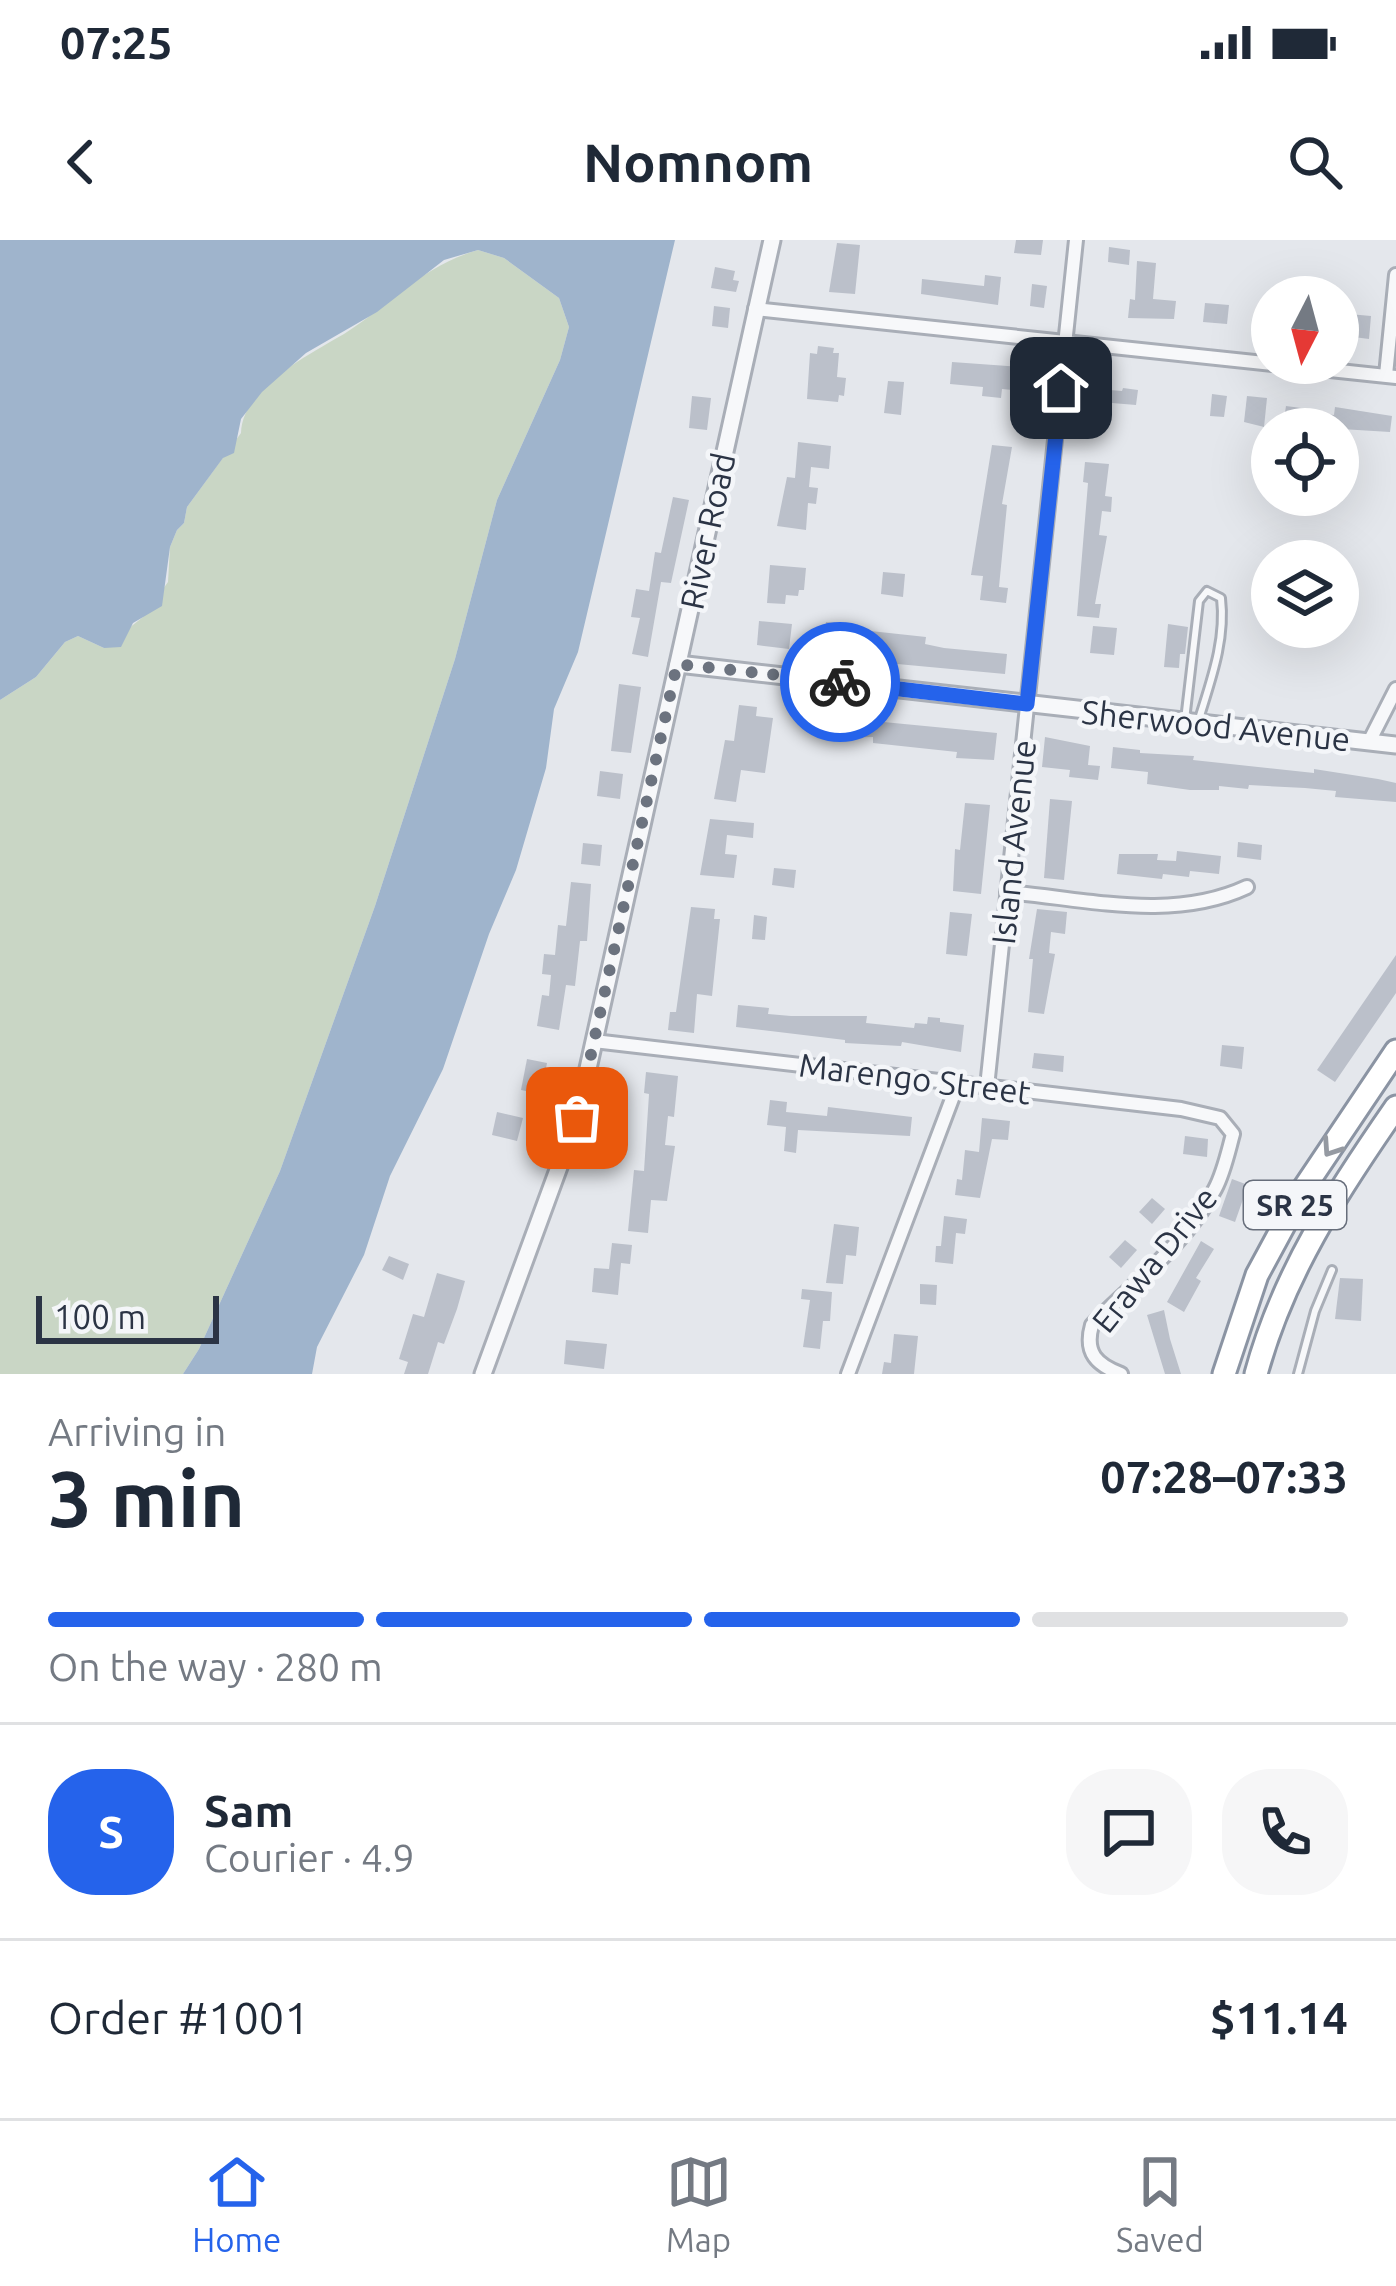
<!DOCTYPE html>
<meta charset="utf-8">
<style>
:root{--surface:#fff;--page:#f6f6f7;--text:#1f2937;--muted:#747a83;--line:#e0e1e3;--accent:#2563eb}
body{margin:0;font-family:Ubuntu,sans-serif;background:var(--page);color:var(--text);height:100vh;display:flex;flex-direction:column;font-size:45px;white-space:nowrap}
*{box-sizing:border-box;margin:0}
p{font-size:39px;color:var(--muted)}
.icon{flex:none;width:66px;height:66px;fill:none;stroke:currentColor;stroke-width:2;stroke-linecap:round;stroke-linejoin:round}
.map{position:relative;height:1134px;overflow:hidden}
.sheet{display:flex;flex-direction:column;background:var(--surface);flex:1}
.sheet>*{flex:none}
.needle{width:78px;rotate:186deg}
.fabs{position:absolute;left:1251px;top:36px;display:grid;gap:24px}
.fabs a{display:grid;place-items:center;width:108px;height:108px;border-radius:50%;background:var(--surface);box-shadow:0 12px 48px #0002;font-size:60px}
.scale{position:absolute;left:36px;bottom:30px;width:183px;box-sizing:border-box;padding-left:12px;border:6px solid #2b3445;border-top:0;font-size:33px;line-height:42px;white-space:nowrap;color:#2b3445;-webkit-text-stroke:9px #f4f6f9;paint-order:stroke}
.pin{position:absolute;display:grid;place-items:center;width:102px;height:102px;color:#fff;margin:-51px;border-radius:24px;box-shadow:0 6px 18px #0006}
.courier{position:absolute;display:grid;place-items:center;width:120px;height:120px;margin:-60px;border:9px solid #2563eb;border-radius:50%;background:#fff;color:#222;box-shadow:0 3px 15px #0007}
.summary em{font-style:normal;font-weight:700}
.summary div{display:flex;flex-direction:column-reverse}
.summary{display:flex;align-items:center;justify-content:space-between;height:204px;padding:0 48px}
h1{font-size:78px;font-weight:700;line-height:90px}
.bar{display:grid;grid-template-columns:repeat(4,1fr);gap:18px 12px;align-content:center;height:144px;padding:0 48px}
.bar i{height:15px;border-radius:9px;background:var(--line)}
.bar .current{background:var(--accent)}
.bar p{grid-column:span 4}
.line{display:flex;align-items:center;gap:30px;padding:0 48px;border-top:3px solid var(--line)}
.line div{flex:1}
.round{display:grid;place-items:center;flex:none;width:126px;height:126px;border-radius:48px;background:var(--page)}
.status{display:flex;justify-content:space-between;align-items:center;height:84px;padding:0 60px;background:var(--surface);direction:ltr}
.status svg{height:33px;fill:currentColor}
header{display:flex;justify-content:space-between;align-items:center;height:156px;padding:0 48px;background:var(--surface);font-size:54px;font-weight:700}
.tab-bar{display:flex;justify-content:space-around;align-items:center;height:168px;border-top:3px solid var(--line);background:var(--surface);font-size:33px;color:var(--muted)}
.tab-bar a{display:grid;justify-items:center;gap:6px}
.tab-bar .current{color:var(--accent)}
.map>svg:first-child{display:block}
.green{fill:#c9d6c5}
.water{fill:#9fb4cc}
.building{fill:#bbc0ca}
.lines{fill:none;stroke-linecap:round;stroke-linejoin:round}
.service-casing{stroke:#a9aeb7;stroke-width:12}
.minor-casing{stroke:#a9aeb7;stroke-width:18}
.tertiary-casing{stroke:#a9aeb7;stroke-width:21}
.trunk-casing{stroke:#8b94a3;stroke-width:27}
.service{stroke:#f7f8fa;stroke-width:6}
.minor{stroke:#f7f8fa;stroke-width:12}
.tertiary{stroke:#f7f8fa;stroke-width:15}
.trunk{stroke:#fff;stroke-width:21}
.oneway{stroke:#959aa2}
.done{stroke:#6c737f;stroke-width:12;stroke-dasharray:0 21.6}
.route{stroke:#2563eb;stroke-width:15}
.labels{text-anchor:middle;dominant-baseline:central;stroke-width:9;stroke-linejoin:round;paint-order:stroke}
.shield{fill:#f4f6f9;stroke:#676e7b;stroke-width:3}
.shield-label{font-size:30px;font-weight:bold;fill:#2b3445}
.street-label{font-size:33px;fill:#2b3445;stroke:#f4f6f9}
</style>
<div class="status"><b>07:25</b><svg viewBox="0 0 49 12"><path d="M0 12V9h3v3zM5 12V6h3v6zM10 12V3h3v9zM15 12V0h3v12zM26 1h20v11H26zM47 4h2v5h-2z"/></svg></div>
<header><svg class="icon" aria-label="back" viewBox="0 0 24 24"><path d="M15 5l-7 7 7 7"/></svg>Nomnom<svg class="icon" aria-label="search" viewBox="0 0 24 24"><circle cx="10" cy="10" r="6"/><path d="M15 15l6 6"/></svg></header>
<div class="map">
<svg width="1396" height="1134" viewBox="0 0 1396 1134">
<rect width="100%" height="100%" fill="#e4e7ec"/>
<path class="green" d="M478 10 504 18 559 58 569 87 560 120 497 260 455 419 375 666 280 931 199 1109 183 1134H0V460L36 437 65 402 78 396 104 408 143 377 168 342 170 307 177 290 184 283 187 267 241 193C242 148 310 114 344 94 393 63 420 27 478 10Z"/>
<path class="water" d="M0 0H675L578 412 554 469 546 528 516 630 489 694 443 829 390 936 364 1015 317 1107 312 1134H183L199 1109 280 931 375 666 455 419 497 260 560 120 569 87 559 58 504 18 478 10 444 20 377 72 306 113 262 152 241 179 234 213 223 218 187 267 184 283 177 290 170 307 162 366 133 383 121 407 104 408 78 396 65 402 36 437 0 460Z"/>
<g class="building">
<path d="M1016 0H1043L1041 15 1014 13Z"/>
<path d="M837 3 860 5 855 54 829 52Z"/>
<path d="M1109 7 1130 10 1129 25 1108 22Z"/>
<path d="M1137 21 1156 23 1153 59 1176 61 1174 79 1128 78 1130 59 1135 60Z"/>
<path d="M715 27 735 31 733 40 739 41 736 52 711 48Z"/>
<path d="M985 35 1001 37 998 65 921 54 922 39 984 46Z"/>
<path d="M1032 44 1047 46 1044 68 1030 66Z"/>
<path d="M1205 63 1229 65 1227 84 1203 82Z"/>
<path d="M1260 65 1272 66V90L1258 89Z"/>
<path d="M714 66 730 68 728 88 712 86Z"/>
<path d="M1338 73 1371 76 1369 99 1338 95Z"/>
<path d="M818 106 834 108 833 113H839L837 137 846 138 844 156 839 155 838 162 807 159 810 113 817 114Z"/>
<path d="M952 122 1035 128 1033 152 1002 149 1001 158 982 156 983 147 950 144Z"/>
<path d="M888 141 904 142 901 175 884 173Z"/>
<path d="M1123 148 1138 150 1136 165 1112 163 1111 179 1094 177 1097 149 1122 151Z"/>
<path d="M1212 154 1227 156 1224 177 1210 176Z"/>
<path d="M692 156 711 158 707 190 689 188Z"/>
<path d="M1247 156 1267 158 1264 187 1244 182Z"/>
<path d="M1286 166 1309 169 1306 189 1283 185Z"/>
<path d="M1335 167 1392 176 1390 192 1325 188 1326 174 1334 175Z"/>
<path d="M798 202 831 206 829 229 811 227 809 247 818 248 816 264 808 263 806 290 777 286 787 237 795 238Z"/>
<path d="M992 205 1012 207 1002 264 1007 265 999 347 1008 348 1006 363 980 360 983 336 971 335Z"/>
<path d="M1085 222 1109 224 1105 256 1112 257 1111 272 1102 271 1099 295 1107 296 1095 364H1101L1099 378 1077 376 1088 243 1083 242Z"/>
<path d="M673 257 689 260 671 343 661 342 648 417 632 414 640 378 631 377 636 349 649 351 655 312 661 313Z"/>
<path d="M770 325 806 328 804 350H799L798 356 786 355 785 364 767 363Z"/>
<path d="M883 332 905 334 903 357 881 354Z"/>
<path d="M759 381 792 384 789 409 757 405Z"/>
<path d="M826 382 844 384 843 388 926 397 925 404 944 408 1007 414 1005 434 822 417Z"/>
<path d="M1168 384 1188 387 1185 414H1180L1179 428 1164 427Z"/>
<path d="M1093 386 1117 388 1114 415 1090 413Z"/>
<path d="M619 444 641 447 631 513 611 511Z"/>
<path d="M739 465 757 467 756 476 773 478 765 533 741 530 736 562 714 559 725 500 734 501Z"/>
<path d="M832 477 997 493 994 520 956 518 957 512 873 503V497L830 498Z"/>
<path d="M1045 497 1090 506 1088 525 1100 526 1098 540 1069 537 1070 530 1042 527Z"/>
<path d="M1113 507 1140 510V513L1194 516 1193 520 1314 533V529L1378 539 1396 543V562L1335 557 1336 551 1305 548 1249 545 1248 549 1219 546V550H1190L1147 544 1148 532 1111 528Z"/>
<path d="M600 531 623 534 620 559 597 556Z"/>
<path d="M1050 559 1072 561 1064 640 1044 638Z"/>
<path d="M965 563 990 565 981 654 953 651 955 609 960 610Z"/>
<path d="M710 579 754 583 753 598 727 595 725 614 737 615 734 638 700 635Z"/>
<path d="M1238 602 1262 605 1261 620 1237 617Z"/>
<path d="M583 603 602 605 600 626 581 624Z"/>
<path d="M1177 611 1221 616 1219 634 1190 631 1189 637 1163 634 1162 639 1117 634 1119 614H1158L1157 620 1176 621Z"/>
<path d="M774 628 796 630 794 648 772 645Z"/>
<path d="M571 642 591 644 588 688 587 701H580L575 746 566 745 559 790 537 786 542 755 549 756 551 735 542 734 544 714 555 715 558 685 566 686Z"/>
<path d="M691 667 715 669 714 679H720L712 756 697 754 694 793 668 790 670 772H676Z"/>
<path d="M1037 669 1067 672 1065 694 1051 692 1049 713 1055 714 1044 774 1028 772 1033 719H1029Z"/>
<path d="M950 672 972 674 967 716 946 714Z"/>
<path d="M754 675 767 677 765 700 752 699Z"/>
<path d="M1396 715V753L1335 842 1317 830Z"/>
<path d="M738 765 769 768 768 774 791 776H867L866 783 914 788 915 783 927 784 928 777 940 778V782L964 785 961 812 902 802 901 806 845 803V800L736 787Z"/>
<path d="M1222 805 1244 807 1242 829 1220 826Z"/>
<path d="M1034 813 1064 816 1063 832 1032 828Z"/>
<path d="M527 819 547 823 541 854 521 850Z"/>
<path d="M646 832 678 836 674 877 668 876 665 905 675 906 667 961 651 960 648 993 628 991 634 930 644 931 649 854 644 853Z"/>
<path d="M770 860 787 862 786 872 827 876 828 867 912 877 910 896 798 890 796 913 784 911 786 887 767 885Z"/>
<path d="M497 872 523 878 517 901 492 895Z"/>
<path d="M982 878 1010 881 1008 900 992 899 980 958 955 955 957 939 962 940 965 910 979 912Z"/>
<path d="M1185 896 1208 899 1207 917 1183 914Z"/>
<path d="M1232 939 1248 945 1235 982 1219 976Z"/>
<path d="M1152 958 1165 969 1152 984 1139 972Z"/>
<path d="M944 976 967 979 965 994 956 993 953 1024 935 1022 936 1006H941Z"/>
<path d="M834 984 859 987 856 1016 846 1015 843 1044 826 1043Z"/>
<path d="M1125 1000 1137 1010 1121 1028 1109 1017Z"/>
<path d="M1201 1001 1214 1009 1196 1038 1201 1041 1184 1072 1167 1062Z"/>
<path d="M612 1003 632 1005 630 1024 621 1023 618 1055 592 1052 594 1028 609 1029Z"/>
<path d="M389 1016 409 1024 403 1040 382 1030Z"/>
<path d="M437 1033 465 1041 457 1069 444 1104 438 1102 428 1134H404L408 1122 399 1119 413 1074 424 1077Z"/>
<path d="M1340 1038 1363 1039 1361 1081 1335 1079Z"/>
<path d="M920 1044 937 1045 936 1065 920 1064Z"/>
<path d="M802 1049 832 1052 830 1081H823L820 1109 803 1107 810 1060 801 1059Z"/>
<path d="M1164 1070 1170 1099 1181 1134H1165L1147 1075Z"/>
<path d="M894 1094 918 1096 914 1134H882L884 1122 891 1123Z"/>
<path d="M566 1100 607 1104 604 1129 564 1124Z"/>
</g>
<g class="lines">
<g class="service-casing">
<g id="service">
<path d="M1185 480 1199 361 1207 351 1221 358C1226 400 1211 440 1199 479"/>
<path d="M1298 1134 1315 1071 1332 1030"/>
</g>
</g>
<g class="minor-casing">
<g id="minor">
<path d="M755 69 1396 137"/>
<path d="M1386 135 1396 35"/>
<path d="M1369 502 1396 449"/>
<path d="M1007 652C1087 659 1172 682 1247 647"/>
<path d="M594 801 1181 869 1220 878 1233 894C1228 912 1224 932 1215 949 1186 1004 1135 1042 1092 1085 1084 1113 1097 1125 1121 1134"/>
<path d="M987 847 1076 0"/>
<path d="M848 1134 958 843"/>
</g>
</g>
<g class="tertiary-casing">
<g id="tertiary">
<path d="M678 424 1396 505"/>
<path d="M483 1134 577 878 772 0"/>
</g>
</g>
<g class="trunk-casing">
<g id="trunk">
<path d="M1224 1134 1257 1035 1304 948 1396 811"/>
<path d="M1256 1134C1283 1034 1337 952 1396 867"/>
</g>
</g>
<use href="#service" class="service"/>
<use href="#minor" class="minor"/>
<use href="#tertiary" class="tertiary"/>
<use href="#trunk" class="trunk"/>
</g>
<defs><path id="oneway-chevron" d="M-2-3.5L2.5 0L-2 3.5" fill="none" stroke-width="1.6" stroke-linecap="round" stroke-linejoin="round" transform="scale(3)"/></defs>
<use class="oneway" href="#oneway-chevron" transform="translate(1331 908) rotate(124)"/>
<g class="lines">
<path class="done" d="M577 878 677 424 840 442"/>
<path class="route" d="M840 442 1027 464 1061 148"/>
</g>
<g class="labels">
<rect class="shield" x="1244" y="941" width="102" height="48" rx="9"/>
<g class="shield-label">
<text x="1295" y="965">SR 25</text>
</g>
<g class="street-label">
<text transform="translate(707 291) rotate(-78)">River Road</text>
<text transform="translate(1216 485) rotate(6)">Sherwood Avenue</text>
<text transform="translate(1013 602) rotate(-84)">Island Avenue</text>
<text transform="translate(915 838) rotate(7)">Marengo Street</text>
<text transform="translate(1154 1019) rotate(-51)">Erawa Drive</text>
</g>
</g>
</svg>
<div class="fabs">
<a><svg class="needle" viewBox="-14 -14 28 28"><path d="M0-13l5 13h-10z" fill="#e53935"/><path d="M0 13l5-13h-10z" fill="#747a83"/></svg></a>
<a><svg class="icon" aria-label="locate" viewBox="0 0 24 24"><circle cx="12" cy="12" r="6"/><path d="M12 2v4M12 18v4M2 12h4M18 12h4"/></svg></a>
<a><svg class="icon" aria-label="layers" viewBox="0 0 24 24"><path d="M12 4l9 5-9 5-9-5zM3 14l9 5 9-5"/></svg></a>
</div>
<div class="scale">100 m</div>
<div class="pin" style="left:577px;top:878px;background:#ea580c"><svg class="icon" aria-label="bag" viewBox="0 0 24 24"><path d="M5 8h14l-1 12H6zM9 8a3 3 0 0 1 6 0"/></svg></div>
<div class="pin" style="left:1061px;top:148px;background:#1f2937"><svg class="icon" aria-label="home" viewBox="0 0 24 24"><path d="M3 11l9-7 9 7M6 9v11h12V9"/></svg></div>
<div class="courier" style="left:840px;top:442px"><svg class="icon" aria-label="bike" viewBox="0 0 24 24"><circle cx="6" cy="16" r="4"/><circle cx="18" cy="16" r="4"/><path d="M6 16l4-8h5l3 8M10 8l3 8H6M13 5h3"/></svg></div>
</div>
<section class="sheet">
<div class="summary"><div><h1>3 min</h1><p>Arriving in</p></div><em>07:28–07:33</em></div>
<div class="bar"><i class="current"></i><i class="current"></i><i class="current"></i><i></i><p>On the way · 280 m</p></div>
<div class="line" style="height:216px"><b class="round" style="background:var(--accent);color:#fff">S</b><div><b>Sam</b><p>Courier · 4.9</p></div><a class="round"><svg class="icon" aria-label="chat" viewBox="0 0 24 24"><path d="M4 5h16v11H9l-5 4z"/></svg></a><a class="round"><svg class="icon" aria-label="phone" viewBox="0 0 24 24"><path d="M5 4h4l2 5-3 2q2 4 5 5l2-3 5 2v4C11 20 4 13 5 4z"/></svg></a></div>
<div class="line" style="height:156px"><div>Order #1001</div><b>$11.14</b></div>
</section>
<nav class="tab-bar">
<a class="current"><svg class="icon" aria-label="home" viewBox="0 0 24 24"><path d="M3 11l9-7 9 7M6 9v11h12V9"/></svg>Home</a>
<a><svg class="icon" aria-label="map" viewBox="0 0 24 24"><path d="M3 6l6-2 6 2 6-2v14l-6 2-6-2-6 2zM9 4v14M15 6v14"/></svg>Map</a>
<a><svg class="icon" aria-label="saved" viewBox="0 0 24 24"><path d="M7 4h10v16l-5-4-5 4z"/></svg>Saved</a>
</nav>
